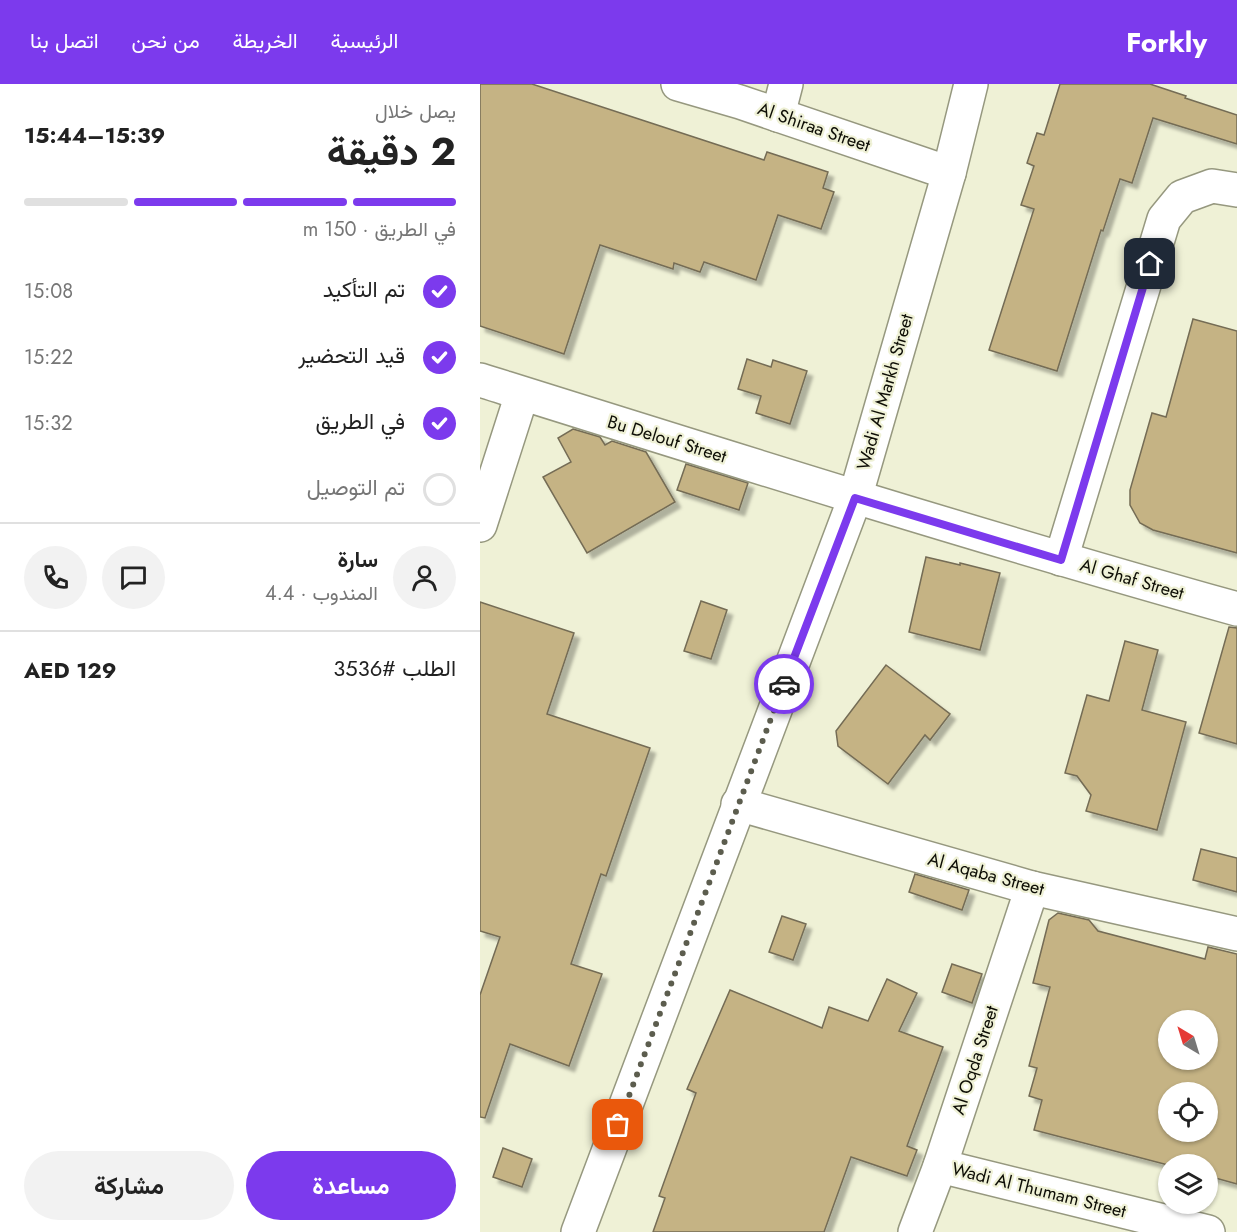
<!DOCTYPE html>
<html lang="ar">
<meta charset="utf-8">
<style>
:root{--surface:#fff;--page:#f2f2f2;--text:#222;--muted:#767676;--line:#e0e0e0;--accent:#7c3aed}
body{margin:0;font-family:Jost,Vazirmatn,sans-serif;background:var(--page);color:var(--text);direction:rtl;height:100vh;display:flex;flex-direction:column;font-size:22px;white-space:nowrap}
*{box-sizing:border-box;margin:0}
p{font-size:20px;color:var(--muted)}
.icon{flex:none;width:33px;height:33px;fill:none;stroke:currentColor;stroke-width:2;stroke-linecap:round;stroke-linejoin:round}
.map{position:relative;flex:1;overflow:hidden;direction:ltr}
.side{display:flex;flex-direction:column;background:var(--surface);width:480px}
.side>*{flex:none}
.needle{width:39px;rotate:322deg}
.fabs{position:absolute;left:678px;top:926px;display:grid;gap:12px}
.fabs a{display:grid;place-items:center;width:60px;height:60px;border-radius:50%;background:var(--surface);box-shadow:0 2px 4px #0004;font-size:30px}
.pin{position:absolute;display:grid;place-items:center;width:51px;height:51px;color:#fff;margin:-26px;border-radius:12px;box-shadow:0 3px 9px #0006}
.courier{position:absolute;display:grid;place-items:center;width:60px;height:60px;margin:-30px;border:4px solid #7c3aed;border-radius:50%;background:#fff;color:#222;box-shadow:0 2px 8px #0007}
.headline em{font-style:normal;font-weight:700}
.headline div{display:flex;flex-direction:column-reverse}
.headline{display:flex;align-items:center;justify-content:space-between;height:102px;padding:0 24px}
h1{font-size:39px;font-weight:700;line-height:45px}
.bar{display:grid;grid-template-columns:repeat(4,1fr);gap:9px 6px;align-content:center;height:72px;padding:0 24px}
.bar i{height:8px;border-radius:4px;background:var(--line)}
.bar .current{background:var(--accent)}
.bar p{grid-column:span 4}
.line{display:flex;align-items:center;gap:15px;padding:0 24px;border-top:2px solid var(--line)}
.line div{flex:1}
.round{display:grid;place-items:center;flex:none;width:63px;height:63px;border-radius:32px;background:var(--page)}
ol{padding:0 24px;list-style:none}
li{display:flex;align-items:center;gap:18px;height:66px}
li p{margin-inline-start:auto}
li .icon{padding:6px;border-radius:50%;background:var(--accent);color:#fff;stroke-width:4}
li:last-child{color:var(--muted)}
li i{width:33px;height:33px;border:3px solid var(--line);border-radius:50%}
.action{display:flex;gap:12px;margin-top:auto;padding:12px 24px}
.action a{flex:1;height:69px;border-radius:36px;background:var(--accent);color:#fff;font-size:24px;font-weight:700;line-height:69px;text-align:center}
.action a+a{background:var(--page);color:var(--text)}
header{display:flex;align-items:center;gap:36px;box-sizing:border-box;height:84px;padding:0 30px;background:var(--accent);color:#fff}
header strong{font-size:28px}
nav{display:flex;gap:33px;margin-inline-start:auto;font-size:21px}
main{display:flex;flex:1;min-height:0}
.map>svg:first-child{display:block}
.building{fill:#c5b384;stroke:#746c55;stroke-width:1.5;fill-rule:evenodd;filter:url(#shadow)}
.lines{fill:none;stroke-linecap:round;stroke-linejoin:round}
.street-casing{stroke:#96987f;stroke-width:36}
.street{stroke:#fff;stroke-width:33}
.done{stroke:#5c5d4e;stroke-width:6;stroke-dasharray:0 10.8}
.route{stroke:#7c3aed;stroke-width:8}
.labels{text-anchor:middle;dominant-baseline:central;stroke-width:4.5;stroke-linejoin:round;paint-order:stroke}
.street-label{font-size:18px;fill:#0d0d05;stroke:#eff1d6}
</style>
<header>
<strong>Forkly</strong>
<nav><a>الرئيسية</a><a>الخريطة</a><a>من نحن</a><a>اتصل بنا</a></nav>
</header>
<main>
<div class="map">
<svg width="757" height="1148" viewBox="0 0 757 1148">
<defs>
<filter id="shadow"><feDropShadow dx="5.5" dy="5.5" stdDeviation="1.5" flood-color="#0004"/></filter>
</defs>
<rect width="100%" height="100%" fill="#eff1d6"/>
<g class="building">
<path d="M0 0H52L284 76 287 68 348 88 343 104 354 108 341 145 298 131 276 196 224 178 220 188 194 179 193 185 120 161 84 270 0 242Z"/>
<path d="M580 0H670L706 12 705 14 757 31V60L673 34 652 99 640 95 623 147 621 146 577 287 509 266 554 125 541 121 554 82 547 79 557 49 564 51Z"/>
<path d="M713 235 757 247V469L673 446 660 439 650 421V406L672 329 686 333Z"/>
<path d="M267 275 291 283 293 276 327 287 310 340 276 329 281 312 258 305Z"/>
<path d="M93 345 120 353 125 361 132 357 166 368 195 418 107 469 63 393 91 378 78 354Z"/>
<path d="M206 380 268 399 259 426 197 406Z"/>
<path d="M446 473 480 481V479L520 489 500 566 429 548Z"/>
<path d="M221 517 247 526 231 575 204 567Z"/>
<path d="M0 518 94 549 67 630 170 664 126 792 121 790 91 880 122 890 89 982 30 960 5 1034 0 1033V911L20 853 0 847Z"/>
<path d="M749 543 757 544V660L719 649Z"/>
<path d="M645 557 678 566 662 626 706 638 677 746 606 727 611 711 597 692 585 689 607 611 629 617Z"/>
<path d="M406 581 470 630 450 656 445 651 408 700 358 662 356 647Z"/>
<path d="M721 765 757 774V808L713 796Z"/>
<path d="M435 790 489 806 482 826 429 808Z"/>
<path d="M578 829 609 836 618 847 725 875 728 863 757 870V1100L728 1092V1080L688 1081 554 1046 562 1016 549 1012 557 984 549 982 570 903 553 899 569 836ZM688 936H728V975H688ZM688 1008H728V1047H688Z"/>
<path d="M302 832 326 840 313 876 289 868Z"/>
<path d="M472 880 502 890 492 919 462 908Z"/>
<path d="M407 895 437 909 419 947 463 963 427 1062 437 1066 427 1092 371 1073 344 1148H173L185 1114 179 1112 216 1009 207 1005 250 906 342 944 349 923 388 937Z"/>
<path d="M23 1064 52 1075 42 1103 13 1093Z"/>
</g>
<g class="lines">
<g class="street-casing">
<g id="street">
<path d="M198 0 260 18 469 89"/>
<path d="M298 31 306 0"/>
<path d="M0 296C252 375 503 454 757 525"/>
<path d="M0 441 42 310"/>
<path d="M581 475 684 135 702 113 732 102 757 106"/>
<path d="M258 720 552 804 757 850"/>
<path d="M460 1082 728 1148"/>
<path d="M98 1148 375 414 469 89 491 0"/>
<path d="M435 1148 460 1082 552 804"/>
</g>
</g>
<use href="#street" class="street"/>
</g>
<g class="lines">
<path class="done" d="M138 1041 304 600"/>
<path class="route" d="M304 600 375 414 581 476 670 180"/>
</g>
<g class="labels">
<g class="street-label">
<text transform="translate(334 43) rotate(19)">Al Shiraa Street</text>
<text transform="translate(405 308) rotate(-74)">Wadi Al Markh Street</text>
<text transform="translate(187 355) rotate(17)">Bu Delouf Street</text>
<text transform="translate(652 495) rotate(16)">Al Ghaf Street</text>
<text transform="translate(506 790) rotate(15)">Al Aqaba Street</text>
<text transform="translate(495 976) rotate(-72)">Al Oqda Street</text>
<text transform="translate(559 1106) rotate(14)">Wadi Al Thumam Street</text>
</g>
</g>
</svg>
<div class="fabs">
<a><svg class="needle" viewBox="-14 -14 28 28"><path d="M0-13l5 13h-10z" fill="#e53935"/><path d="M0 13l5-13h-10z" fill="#767676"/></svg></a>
<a><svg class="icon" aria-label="locate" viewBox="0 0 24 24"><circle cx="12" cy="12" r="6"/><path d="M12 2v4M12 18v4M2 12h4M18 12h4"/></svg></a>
<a><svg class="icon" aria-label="layers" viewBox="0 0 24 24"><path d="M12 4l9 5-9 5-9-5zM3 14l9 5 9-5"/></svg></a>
</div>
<div class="pin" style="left:138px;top:1041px;background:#ea580c"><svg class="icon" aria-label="bag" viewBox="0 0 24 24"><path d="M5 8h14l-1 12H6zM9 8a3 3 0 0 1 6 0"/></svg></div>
<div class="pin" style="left:670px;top:180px;background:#1f2937"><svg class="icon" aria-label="home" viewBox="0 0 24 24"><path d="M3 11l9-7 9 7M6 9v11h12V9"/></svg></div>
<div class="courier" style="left:304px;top:600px"><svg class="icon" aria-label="car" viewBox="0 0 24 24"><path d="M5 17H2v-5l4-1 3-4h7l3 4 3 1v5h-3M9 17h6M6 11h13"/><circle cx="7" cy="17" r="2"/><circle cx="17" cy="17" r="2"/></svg></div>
</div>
<section class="side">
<div class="headline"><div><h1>2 دقيقة</h1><p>يصل خلال</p></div><em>15:39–15:44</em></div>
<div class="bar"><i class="current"></i><i class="current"></i><i class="current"></i><i></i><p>في الطريق · 150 m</p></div>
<ol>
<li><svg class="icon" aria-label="check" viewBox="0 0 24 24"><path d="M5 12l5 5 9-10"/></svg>تم التأكيد<p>15:08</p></li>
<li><svg class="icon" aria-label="check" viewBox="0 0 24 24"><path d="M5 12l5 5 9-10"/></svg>قيد التحضير<p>15:22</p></li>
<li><svg class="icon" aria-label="check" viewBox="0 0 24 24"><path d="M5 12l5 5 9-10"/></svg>في الطريق<p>15:32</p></li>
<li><i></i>تم التوصيل</li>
</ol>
<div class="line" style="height:108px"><a class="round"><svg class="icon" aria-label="person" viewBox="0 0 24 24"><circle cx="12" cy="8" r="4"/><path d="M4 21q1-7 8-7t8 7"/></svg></a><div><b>سارة</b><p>المندوب · 4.4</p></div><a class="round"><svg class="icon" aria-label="chat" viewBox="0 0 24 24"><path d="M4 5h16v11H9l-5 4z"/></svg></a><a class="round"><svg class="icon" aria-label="phone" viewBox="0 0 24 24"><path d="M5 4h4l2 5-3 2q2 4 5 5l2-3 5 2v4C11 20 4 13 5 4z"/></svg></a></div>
<div class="line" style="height:78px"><div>الطلب #3536</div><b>AED 129</b></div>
<div class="action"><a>مساعدة</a><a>مشاركة</a></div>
</section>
</main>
